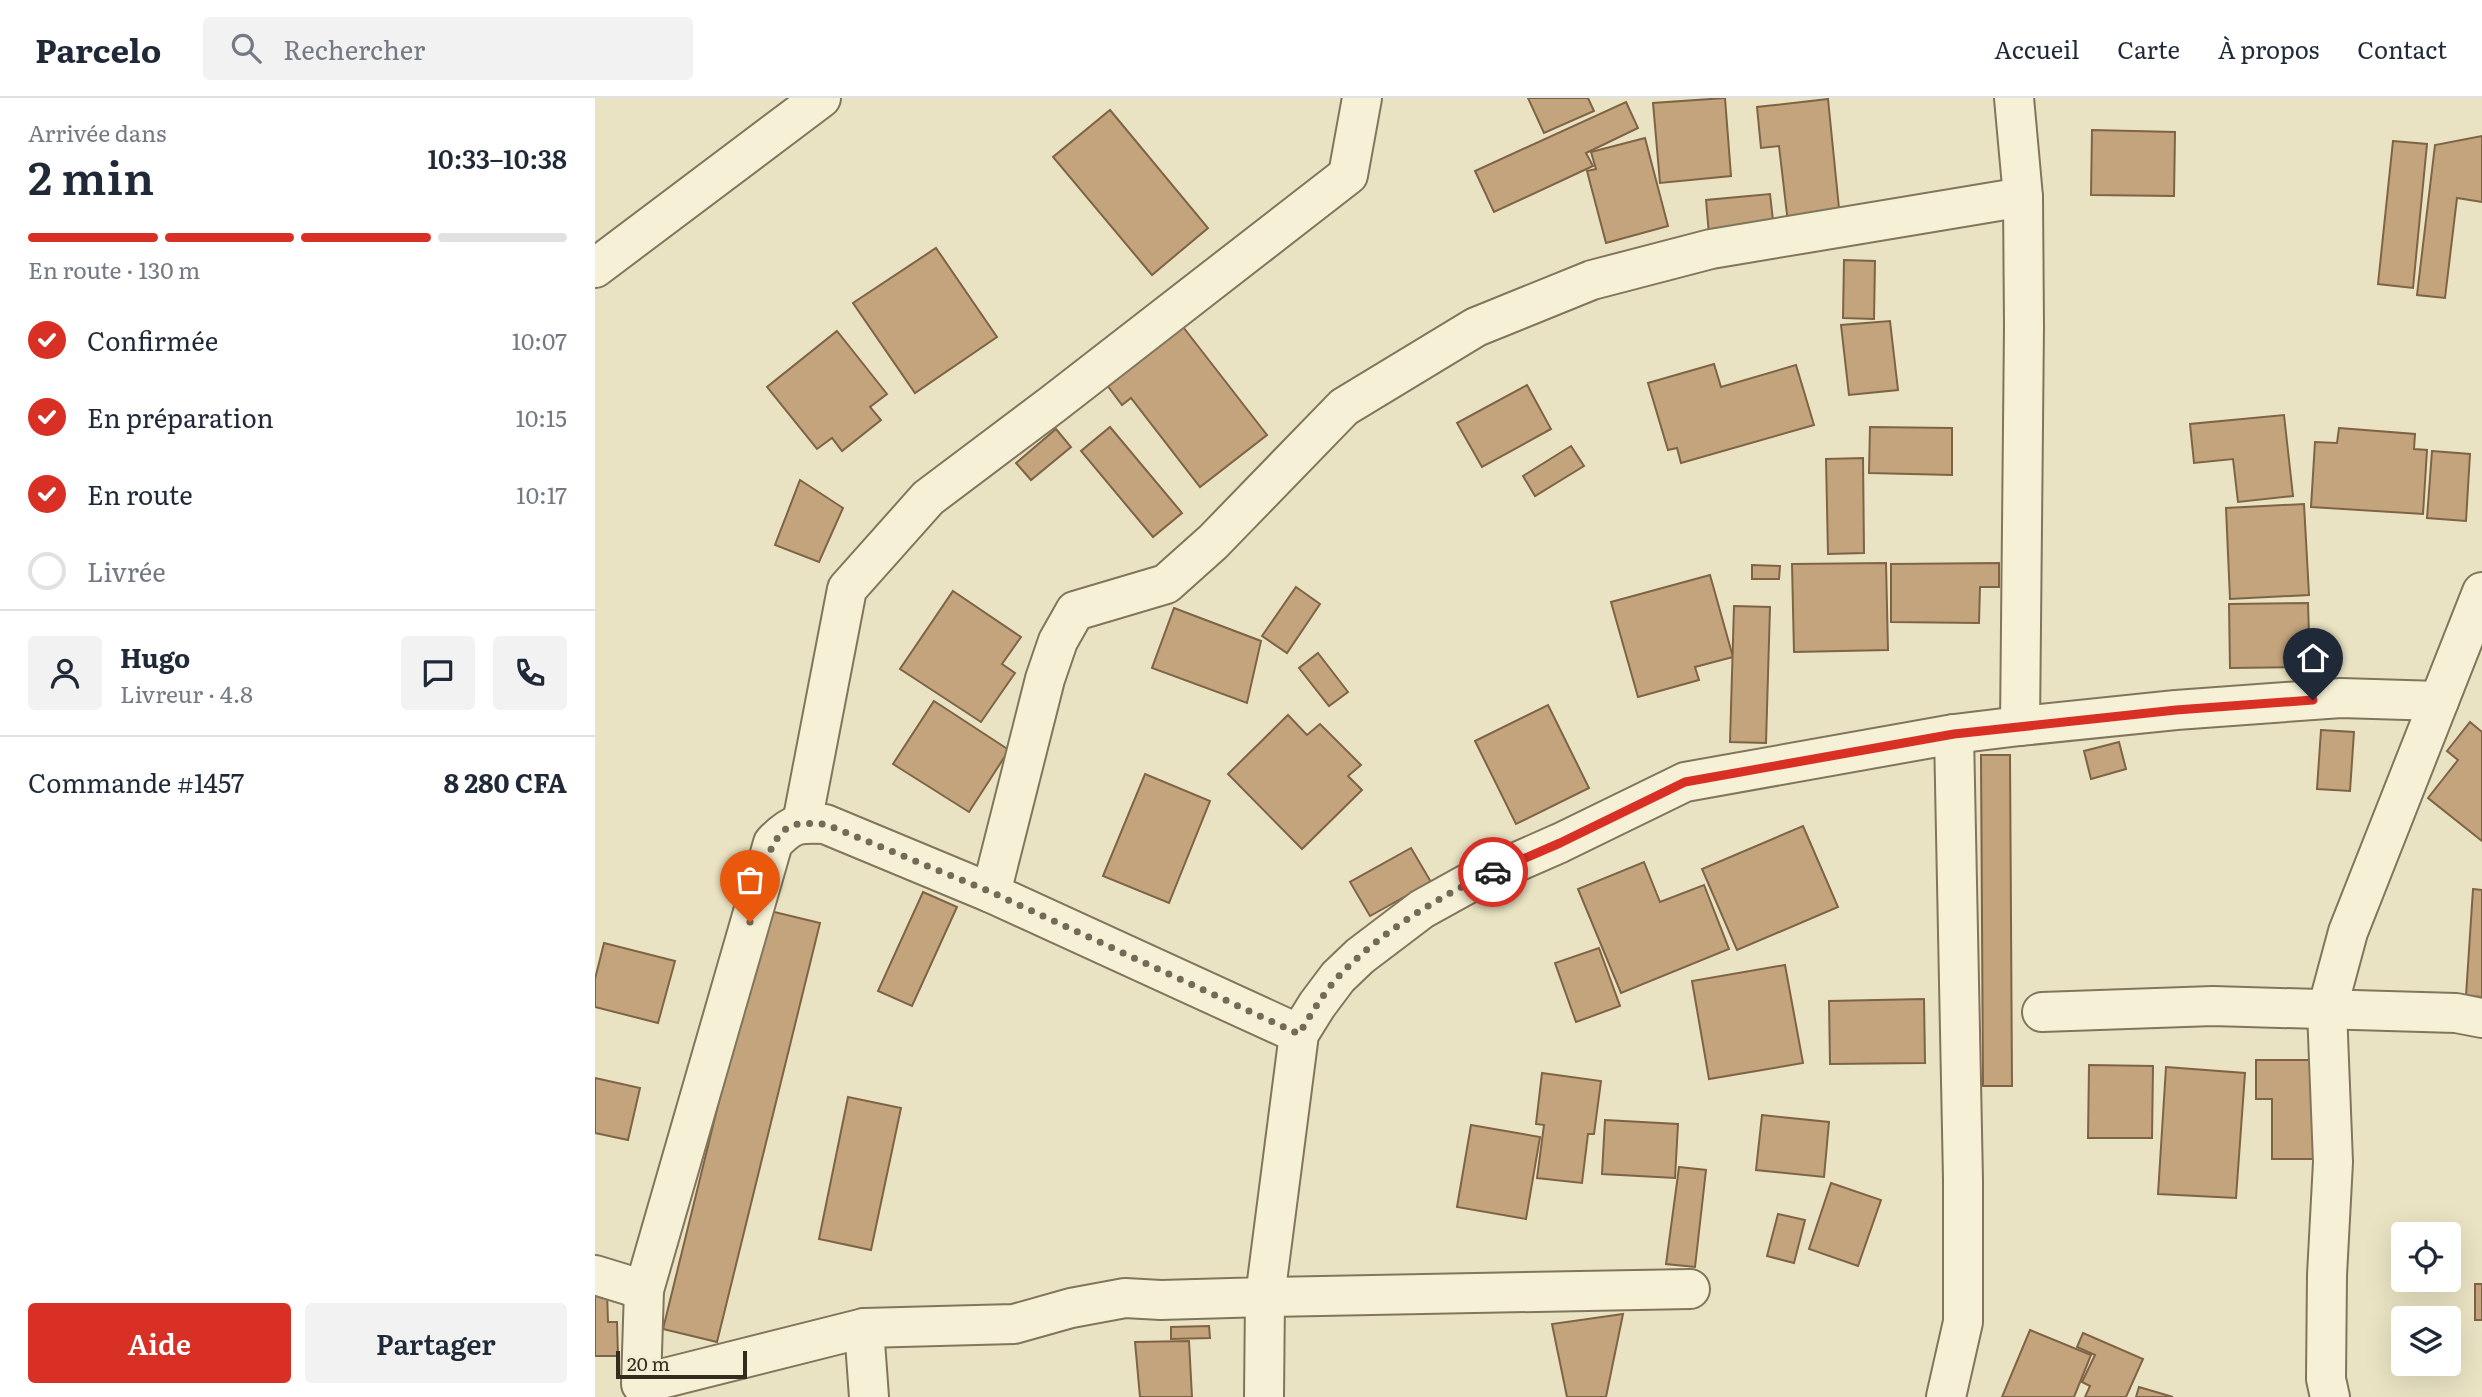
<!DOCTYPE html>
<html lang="fr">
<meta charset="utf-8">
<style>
:root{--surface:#fff;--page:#f2f2f3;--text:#1f2937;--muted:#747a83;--line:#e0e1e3;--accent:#d93025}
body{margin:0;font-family:Literata,serif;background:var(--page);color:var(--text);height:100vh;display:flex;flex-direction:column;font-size:26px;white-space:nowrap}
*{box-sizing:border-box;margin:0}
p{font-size:23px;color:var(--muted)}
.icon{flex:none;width:38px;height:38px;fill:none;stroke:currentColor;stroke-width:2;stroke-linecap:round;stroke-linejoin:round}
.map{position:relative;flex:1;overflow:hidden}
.panel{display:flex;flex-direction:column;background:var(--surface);width:595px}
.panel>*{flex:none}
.controls{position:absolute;left:1796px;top:1124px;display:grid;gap:14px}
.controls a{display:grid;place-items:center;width:70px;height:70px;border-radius:7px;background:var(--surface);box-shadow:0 7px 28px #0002;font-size:35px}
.scale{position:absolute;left:21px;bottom:18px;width:131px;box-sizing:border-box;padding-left:7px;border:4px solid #332b1e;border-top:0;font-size:19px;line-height:24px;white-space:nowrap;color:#332b1e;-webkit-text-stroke:5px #f1ecd2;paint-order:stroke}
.pin{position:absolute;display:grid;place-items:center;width:60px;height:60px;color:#fff;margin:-72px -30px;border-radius:50% 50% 50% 0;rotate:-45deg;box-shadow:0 0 7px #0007}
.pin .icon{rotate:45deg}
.courier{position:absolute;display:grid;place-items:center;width:70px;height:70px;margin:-35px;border:5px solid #d93025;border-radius:50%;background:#fff;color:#222;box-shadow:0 2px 9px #0007}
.summary em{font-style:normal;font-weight:600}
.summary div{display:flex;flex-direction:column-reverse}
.summary{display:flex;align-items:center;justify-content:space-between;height:119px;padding:0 28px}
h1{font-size:46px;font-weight:600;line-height:52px}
.bar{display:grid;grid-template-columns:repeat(4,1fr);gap:10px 7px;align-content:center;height:84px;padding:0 28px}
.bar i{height:9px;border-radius:5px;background:var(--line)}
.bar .selected{background:var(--accent)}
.bar p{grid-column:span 4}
.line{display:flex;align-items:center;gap:18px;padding:0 28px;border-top:2px solid var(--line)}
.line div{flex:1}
.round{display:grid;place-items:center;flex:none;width:74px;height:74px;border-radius:7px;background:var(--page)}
ol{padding:0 28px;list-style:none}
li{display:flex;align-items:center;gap:21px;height:77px}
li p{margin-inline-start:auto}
li .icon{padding:7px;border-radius:50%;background:var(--accent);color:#fff;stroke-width:4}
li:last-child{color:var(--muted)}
li i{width:38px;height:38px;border:4px solid var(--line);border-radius:50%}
.button{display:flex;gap:14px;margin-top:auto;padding:14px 28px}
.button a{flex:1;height:80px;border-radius:7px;background:var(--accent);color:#fff;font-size:28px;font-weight:600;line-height:80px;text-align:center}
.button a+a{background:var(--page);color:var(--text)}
header{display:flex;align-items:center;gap:42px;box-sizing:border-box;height:98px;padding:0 35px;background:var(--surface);border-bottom:2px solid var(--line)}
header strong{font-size:33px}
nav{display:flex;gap:38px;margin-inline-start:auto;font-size:24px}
.search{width:490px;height:63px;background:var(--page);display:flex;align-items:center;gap:18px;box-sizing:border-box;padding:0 24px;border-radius:7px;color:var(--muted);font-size:26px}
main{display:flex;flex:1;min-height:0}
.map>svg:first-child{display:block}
.building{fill:#c3a47d;stroke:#7e6345;stroke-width:2}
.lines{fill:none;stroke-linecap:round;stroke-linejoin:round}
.minor-casing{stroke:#81755c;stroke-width:42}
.minor{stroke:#f5f0d6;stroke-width:38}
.done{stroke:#736b58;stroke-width:7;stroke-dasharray:0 12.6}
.route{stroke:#d93025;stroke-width:9}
</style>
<header>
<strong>Parcelo</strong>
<div class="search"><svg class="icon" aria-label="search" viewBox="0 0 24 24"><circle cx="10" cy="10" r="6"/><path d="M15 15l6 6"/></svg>Rechercher</div>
<nav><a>Accueil</a><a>Carte</a><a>À propos</a><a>Contact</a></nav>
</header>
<main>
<section class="panel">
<div class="summary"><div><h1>2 min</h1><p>Arrivée dans</p></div><em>10:33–10:38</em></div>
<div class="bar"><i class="selected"></i><i class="selected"></i><i class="selected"></i><i></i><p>En route · 130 m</p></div>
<ol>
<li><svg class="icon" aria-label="check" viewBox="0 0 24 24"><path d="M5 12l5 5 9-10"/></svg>Confirmée<p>10:07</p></li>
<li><svg class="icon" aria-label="check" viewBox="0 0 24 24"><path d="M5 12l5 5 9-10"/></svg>En préparation<p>10:15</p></li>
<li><svg class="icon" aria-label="check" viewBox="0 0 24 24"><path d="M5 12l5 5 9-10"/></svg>En route<p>10:17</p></li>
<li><i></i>Livrée</li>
</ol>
<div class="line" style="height:126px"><a class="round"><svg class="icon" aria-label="person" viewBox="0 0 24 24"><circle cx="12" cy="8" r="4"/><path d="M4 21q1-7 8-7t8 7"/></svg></a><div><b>Hugo</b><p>Livreur · 4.8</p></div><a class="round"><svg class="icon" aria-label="chat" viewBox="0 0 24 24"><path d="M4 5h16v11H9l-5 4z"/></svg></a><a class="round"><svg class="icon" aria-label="phone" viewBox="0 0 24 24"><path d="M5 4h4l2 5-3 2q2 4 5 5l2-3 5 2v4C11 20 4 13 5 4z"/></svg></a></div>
<div class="line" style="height:91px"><div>Commande #1457</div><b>8 280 CFA</b></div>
<div class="button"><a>Aide</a><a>Partager</a></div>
</section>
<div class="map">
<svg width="1887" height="1299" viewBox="0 0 1887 1299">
<rect width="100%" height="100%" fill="#e9e3c3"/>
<g class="building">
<path d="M933 0H993L999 13 949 35Z"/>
<path d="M1130 0 1136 78 1065 85 1058 5Z"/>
<path d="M1233 1 1245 120 1193 125 1184 48 1166 50 1162 9Z"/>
<path d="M1031 4 1043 30 991 55 998 68 899 114 880 73Z"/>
<path d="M515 12 613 130 557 177 458 59Z"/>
<path d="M1497 32 1580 34 1579 98 1496 97Z"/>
<path d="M1887 38V104L1862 100 1850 200 1822 197 1840 47Z"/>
<path d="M1050 40 1073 128 1011 145 992 73 1001 71 996 54Z"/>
<path d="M1798 43 1832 46 1818 190 1783 186Z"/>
<path d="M1175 96 1179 131 1114 137 1111 102Z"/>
<path d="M341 150 402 239 320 295 258 205Z"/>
<path d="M1249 162 1280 163 1279 221 1248 220Z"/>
<path d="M1295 223 1303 292 1254 297 1246 227Z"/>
<path d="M585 225 672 337 605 389 536 300 527 307 509 283Z"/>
<path d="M242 233 292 296 275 309 286 322 247 353 237 340 222 351 172 289Z"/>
<path d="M1119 266 1126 289 1201 267 1219 327 1086 365 1082 350 1073 352 1053 285Z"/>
<path d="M932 287 956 331 887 369 862 325Z"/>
<path d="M1689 317 1698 398 1643 404 1638 361 1599 365 1595 326Z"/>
<path d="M515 329 587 415 558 439 486 353Z"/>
<path d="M1275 329 1357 330V377L1274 375Z"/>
<path d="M1744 330 1820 336 1819 351 1832 352 1828 416 1716 409 1720 344 1742 345Z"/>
<path d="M461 331 476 349 436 382 421 365Z"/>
<path d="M976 348 989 368 940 398 928 378Z"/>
<path d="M1837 353 1875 356 1871 423 1832 420Z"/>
<path d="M1268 360 1269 455 1233 456 1231 361Z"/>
<path d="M205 382 248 410 224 464 180 447Z"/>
<path d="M1709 406 1714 497 1635 501 1631 410Z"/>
<path d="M1291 465 1293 552 1199 554 1197 466Z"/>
<path d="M1404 465V489H1385L1384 525 1296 524V466Z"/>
<path d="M1157 467 1185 468 1184 481H1157Z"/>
<path d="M1115 477 1138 559 1100 569 1104 582 1043 599 1016 504Z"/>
<path d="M701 489 725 506 692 555 667 538Z"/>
<path d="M358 493 426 539 407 566 420 575 386 624 305 571Z"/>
<path d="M1713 505 1715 569 1635 570 1634 506Z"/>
<path d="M1139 508 1175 509 1171 645 1135 644Z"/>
<path d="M579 510 666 543 652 605 557 570Z"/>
<path d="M723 555 753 594 734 608 704 570Z"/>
<path d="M339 603 414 652 374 714 298 666Z"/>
<path d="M953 607 994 690 921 726 880 643Z"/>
<path d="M693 617 712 637 725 626 766 667 753 678 767 692 707 751 633 676Z"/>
<path d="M1875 624 1887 634V743L1833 700 1863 662 1852 653Z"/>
<path d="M1726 632 1759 634 1755 693 1722 691Z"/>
<path d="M1524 644 1531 671 1496 681 1489 653Z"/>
<path d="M1386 657H1415L1417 988H1388Z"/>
<path d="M550 676 615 703 574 805 508 778Z"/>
<path d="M1208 728 1243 809 1142 852 1107 771Z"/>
<path d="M816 750 836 784 775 818 755 784Z"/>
<path d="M1049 764 1065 804 1109 787 1134 851 1026 895 983 791Z"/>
<path d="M1878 791 1887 792V899L1871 898Z"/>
<path d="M328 794 362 809 317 908 283 893Z"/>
<path d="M171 812 225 825 122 1244 68 1231Z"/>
<path d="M9 845 80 863 63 925 0 909V881Z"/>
<path d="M1004 850 1025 908 981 924 960 865Z"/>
<path d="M1190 867 1208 965 1114 981 1097 883Z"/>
<path d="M1329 901 1330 965 1235 966 1234 903Z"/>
<path d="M1661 962H1720V1061H1677V1001H1661Z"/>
<path d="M1494 967 1558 968 1557 1040H1493Z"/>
<path d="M1571 969 1650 975 1641 1100 1563 1096Z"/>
<path d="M947 975 1006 983 999 1036H993L987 1085 942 1080 949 1027 941 1026Z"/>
<path d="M0 980 45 990 33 1042 0 1035Z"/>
<path d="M253 999 306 1010 276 1152 224 1141Z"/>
<path d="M1167 1017 1234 1024 1229 1079 1161 1072Z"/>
<path d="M1010 1022 1083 1026 1080 1080 1007 1076Z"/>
<path d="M876 1027 945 1039 931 1121 862 1109Z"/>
<path d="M1084 1069 1111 1072 1100 1169 1071 1166Z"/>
<path d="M1236 1085 1286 1102 1263 1168 1214 1151Z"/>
<path d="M1183 1116 1210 1122 1199 1165 1172 1158Z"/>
<rect x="1880" y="1186" width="7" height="36"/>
<path d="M0 1194H12L13 1224H22L23 1258H0Z"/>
<path d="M1028 1216 1011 1299H972L957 1226Z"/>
<path d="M614 1228 615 1240 576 1241V1229Z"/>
<path d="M1435 1232 1496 1257 1479 1299H1407Z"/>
<path d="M1488 1235 1548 1261 1531 1299H1490L1495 1288 1487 1284 1500 1257 1482 1249Z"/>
<path d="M594 1243 597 1299H545L540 1244Z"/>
<path d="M1544 1289 1578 1299H1541Z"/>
</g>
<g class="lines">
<g class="minor-casing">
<g id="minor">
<path d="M1419 0 1428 99 1429 228 1425 628"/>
<path d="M0 170 226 0"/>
<path d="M207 725 252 491 333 400 458 306 753 77 767 0"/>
<path d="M396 795 450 581 463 543 480 513 571 486 618 444 749 309 881 229 997 182 1116 151 1428 99"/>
<path d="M1447 914 1618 908 1861 915 1887 920"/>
<path d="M704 936 396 795 230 726C203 725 197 725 178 745L49 1192 46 1286 269 1230 419 1226 476 1210 530 1200 566 1202 670 1199 704 936 722 907 743 879 765 858 827 811 874 785 965 745 1090 684 1359 636 1425 628 1581 612 1746 600 1844 603"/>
<path d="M0 1177 49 1192"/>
<path d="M269 1230 274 1299"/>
<path d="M669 1299 670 1199 1095 1191"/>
<path d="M1351 1299 1368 1224V1082L1359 636"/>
<path d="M1735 1299 1731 1281 1732 1177 1738 1064 1732 912 1753 834 1887 494"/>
</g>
</g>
<use href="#minor" class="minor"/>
</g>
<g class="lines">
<path class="done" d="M155 824C162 799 171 738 196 728 207 724 218 726 230 726L396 794 704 936C716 916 728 896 743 879 784 835 844 798 898 774"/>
<path class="route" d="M898 774 965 745 1090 684 1359 636 1581 612 1718 602"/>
</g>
</svg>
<div class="controls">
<a><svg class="icon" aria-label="locate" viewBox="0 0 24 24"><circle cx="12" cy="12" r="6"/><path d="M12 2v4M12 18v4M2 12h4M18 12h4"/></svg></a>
<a><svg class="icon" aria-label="layers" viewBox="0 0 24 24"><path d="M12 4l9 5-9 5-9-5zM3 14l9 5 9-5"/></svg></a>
</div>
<div class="scale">20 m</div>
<div class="pin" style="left:155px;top:824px;background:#ea580c"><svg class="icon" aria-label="bag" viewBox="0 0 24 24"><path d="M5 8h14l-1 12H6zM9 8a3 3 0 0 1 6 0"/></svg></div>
<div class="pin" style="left:1718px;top:602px;background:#1f2937"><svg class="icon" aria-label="home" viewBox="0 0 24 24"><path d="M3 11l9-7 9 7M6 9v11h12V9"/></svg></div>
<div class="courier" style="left:898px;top:774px"><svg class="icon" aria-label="car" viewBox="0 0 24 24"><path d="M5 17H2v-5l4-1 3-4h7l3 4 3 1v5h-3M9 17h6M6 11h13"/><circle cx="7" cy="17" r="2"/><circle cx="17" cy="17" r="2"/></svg></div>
</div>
</main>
